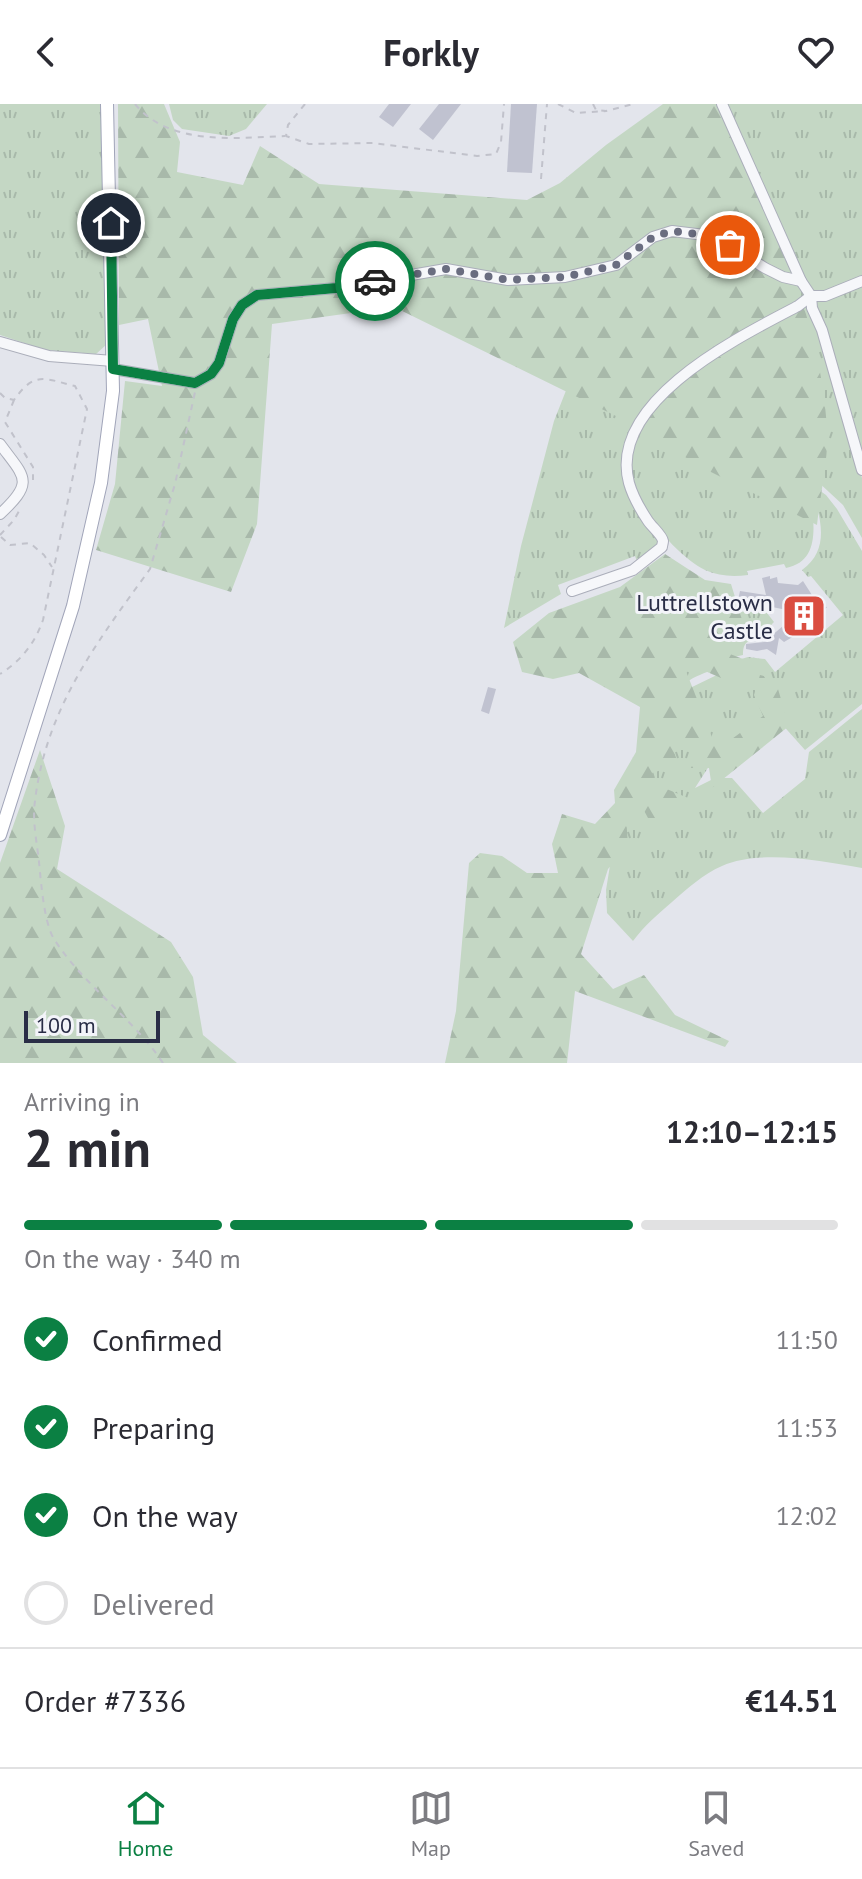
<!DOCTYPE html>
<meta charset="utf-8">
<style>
:root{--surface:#fff;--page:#f2f2f3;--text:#2b2b33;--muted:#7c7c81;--line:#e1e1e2;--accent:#0b8043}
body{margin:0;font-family:"PT Sans",sans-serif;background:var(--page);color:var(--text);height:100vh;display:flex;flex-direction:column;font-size:30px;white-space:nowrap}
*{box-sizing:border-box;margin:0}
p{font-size:26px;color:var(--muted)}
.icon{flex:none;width:44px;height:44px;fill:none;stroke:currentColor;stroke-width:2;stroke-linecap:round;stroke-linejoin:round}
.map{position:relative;height:959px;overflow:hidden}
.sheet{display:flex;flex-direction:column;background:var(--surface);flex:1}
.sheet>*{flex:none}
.scale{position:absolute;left:24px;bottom:20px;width:136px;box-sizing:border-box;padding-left:8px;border:4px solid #292d46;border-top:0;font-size:22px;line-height:28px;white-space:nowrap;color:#292d46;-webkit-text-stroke:6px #f3f4f9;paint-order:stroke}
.pin{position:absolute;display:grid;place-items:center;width:68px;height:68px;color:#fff;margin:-34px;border:4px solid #fff;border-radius:50%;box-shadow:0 2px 8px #0007}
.courier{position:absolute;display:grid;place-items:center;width:80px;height:80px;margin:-40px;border:6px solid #0b8043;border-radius:50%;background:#fff;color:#222;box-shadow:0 2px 10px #0007}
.summary em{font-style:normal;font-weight:600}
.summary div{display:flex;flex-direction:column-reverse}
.summary{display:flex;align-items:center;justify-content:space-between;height:136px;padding:0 24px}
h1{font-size:52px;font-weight:600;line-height:60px}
.bar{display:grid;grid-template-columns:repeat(4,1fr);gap:12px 8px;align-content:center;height:96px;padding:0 24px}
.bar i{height:10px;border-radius:6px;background:var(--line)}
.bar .selected{background:var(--accent)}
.bar p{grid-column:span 4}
.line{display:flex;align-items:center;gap:20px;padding:0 24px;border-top:2px solid var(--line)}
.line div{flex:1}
ol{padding:0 24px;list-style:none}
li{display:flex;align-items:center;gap:24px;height:88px}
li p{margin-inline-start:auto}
li .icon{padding:8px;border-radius:50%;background:var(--accent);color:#fff;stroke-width:4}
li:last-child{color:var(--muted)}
li i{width:44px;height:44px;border:4px solid var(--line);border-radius:50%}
header{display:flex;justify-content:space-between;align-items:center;height:104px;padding:0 24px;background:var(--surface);font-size:36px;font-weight:600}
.tabs{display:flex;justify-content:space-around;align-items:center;height:112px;border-top:2px solid var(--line);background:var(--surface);font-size:22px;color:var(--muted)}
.tabs a{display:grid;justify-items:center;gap:4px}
.tabs .selected{color:var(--accent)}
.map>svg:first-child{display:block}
.grass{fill:url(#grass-tufts)}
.forest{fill:url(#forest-firs)}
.building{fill:#c0c2d0}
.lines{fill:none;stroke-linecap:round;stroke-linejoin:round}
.minor-casing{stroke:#abaeba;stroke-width:12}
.major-casing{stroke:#a1a5b9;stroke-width:14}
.path{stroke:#c1c2cb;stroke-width:2;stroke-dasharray:6 6;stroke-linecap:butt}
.minor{stroke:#f6f7fa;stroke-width:10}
.major{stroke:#fff;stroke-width:12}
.done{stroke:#6a6d80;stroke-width:8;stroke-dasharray:0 14.4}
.route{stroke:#0b8043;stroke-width:10}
.labels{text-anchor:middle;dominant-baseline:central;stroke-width:6;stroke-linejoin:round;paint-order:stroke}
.poi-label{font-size:24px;fill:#292d46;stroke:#f3f4f9;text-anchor:end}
</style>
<header><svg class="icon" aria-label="back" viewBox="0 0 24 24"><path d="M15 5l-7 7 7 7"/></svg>Forkly<svg class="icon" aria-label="heart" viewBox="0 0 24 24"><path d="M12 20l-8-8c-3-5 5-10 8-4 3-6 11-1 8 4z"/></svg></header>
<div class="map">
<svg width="862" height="959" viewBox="0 0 862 959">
<defs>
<pattern id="grass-tufts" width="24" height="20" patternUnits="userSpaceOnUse" patternTransform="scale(2)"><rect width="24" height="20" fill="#c4d7c4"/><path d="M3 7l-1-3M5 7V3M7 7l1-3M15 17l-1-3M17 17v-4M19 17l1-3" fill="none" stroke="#a8b9aa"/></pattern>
<pattern id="forest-firs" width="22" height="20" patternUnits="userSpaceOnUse" patternTransform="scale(2)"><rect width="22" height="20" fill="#c4d7c4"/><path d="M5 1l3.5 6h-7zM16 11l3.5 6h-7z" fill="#a8b9aa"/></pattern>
</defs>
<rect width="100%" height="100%" fill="#e3e5ec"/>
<g class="grass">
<path d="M0 0H106V241L96 250 45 246 0 231Z"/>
<path d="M169 0H267L246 25 229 32 182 25 173 16Z"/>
<path d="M719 0H862V349L829 256 862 374V434L843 401 816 376Z"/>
<path d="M567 284 651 300 625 370 660 438 638 460 635 452 558 481 561 490 504 524 521 442 554 317Z"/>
<path d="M646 316 813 413C815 437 812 459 786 464L784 460 747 467 748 471C732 473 719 472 705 466 680 454 640 409 634 382 628 358 635 337 646 316Z"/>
<path d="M809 379 826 391 837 405 862 447V600L805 646 771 608 711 659 695 684 715 674H732L763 709 805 675 809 648 862 605V764C822 757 760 745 722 762 703 770 687 785 672 798 658 810 645 821 633 837L607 809 606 786 612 749 610 715 690 584 721 569 738 556 748 553 765 555 775 568 843 511 811 472 808 473 802 466C833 444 819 408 809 379Z"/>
<path d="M677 504 767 509 774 518C770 522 764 531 759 533 749 538 743 536 743 551 730 553 724 560 712 566 700 571 692 573 682 582Z"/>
</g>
<g class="forest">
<path d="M118 0H164L180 38 177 68 243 81 260 42 319 80 527 96 560 79 606 41 663 0H719C766 104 820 207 827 324 829 353 820 391 817 421L705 365 620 314 394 203 272 220 257 420 231 488 96 446 115 380 125 277 162 282 148 215 119 221Z"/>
<path d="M665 450 705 476 731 480 747 532 719 537 717 545 743 555 744 584 682 557 717 646 763 612 754 591 760 571 775 575 789 622 712 684 709 664H690L687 656 695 653 693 640 673 644 677 657 665 665 652 669 657 681 693 696 657 729 647 725 648 714 641 701 626 711 628 743 608 765 581 850 613 885 644 871 675 911 729 937 725 943 575 887 567 959H445L456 907 469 759 480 749 502 752 527 769H558L552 740 562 710 595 720 615 699 614 686 636 648 640 603 579 569 553 575 522 568 513 538 549 509 620 483Z"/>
<path d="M40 646 65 722 57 765 171 838 193 873 203 931 237 959H0V759Z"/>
</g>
<g class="building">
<path d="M389 0H411L393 23 379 13Z"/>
<path d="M439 0H461L433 36 419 25Z"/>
<path d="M511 0H537L532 69 507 68Z"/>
<path d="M770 472V475L777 473 778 479 798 481 803 477 819 502 827 503 821 510 811 513 814 516 796 531 784 538 779 534 776 551 767 545 757 547 746 545V540L764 538 802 506 782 505 738 496 740 487 766 491 762 474Z"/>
<path d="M488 583 496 585 489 610 481 607Z"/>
</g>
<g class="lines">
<g class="minor-casing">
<g id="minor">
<path d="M722 0 801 177 811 192 812 204 822 226 862 366"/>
<path d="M0 238 49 252 113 257"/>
<path d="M113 265 195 279 211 270 219 259 233 215 242 201 257 191 336 184 446 165 508 176 565 173 616 161 653 133 672 127 713 132 765 164 783 173 801 177"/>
<path d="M0 340C24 373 36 377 0 410"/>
<path d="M572 487 633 466 662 443C662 441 663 439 663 437 662 431 652 423 648 417 640 405 633 393 629 379 607 297 741 232 798 202L811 192H825L862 177"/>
</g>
</g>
<g class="major-casing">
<path id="major" d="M0 731 73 502 101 379 113 287 107 0"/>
</g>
<g class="path">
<path d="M135 0C169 42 236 34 285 32"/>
<path d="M305 0 288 21 286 32 309 40 373 39 477 52 496 50 501 38 504 0"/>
<path d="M558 0 576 9 606 7"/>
<path d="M593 0 596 6 606 7 633 0"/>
<path d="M541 75 547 0"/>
<path d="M0 289 5 294 14 296C35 266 45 275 75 282L87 305 43 516C35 539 21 557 0 570"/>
<path d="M14 296 5 318 33 363V376"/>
<path d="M0 431 14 416 19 407"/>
<path d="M1 433 10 441 30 439 44 451 52 463"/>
<path d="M163 959C132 913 84 882 54 835 44 819 41 778 39 758 37 739 32 716 35 697 46 604 97 538 150 465L175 380 195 288"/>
</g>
<use href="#minor" class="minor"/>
<use href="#major" class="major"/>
</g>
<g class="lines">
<path class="done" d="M375 177 446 165 508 176 565 173 616 161 653 133 672 127 713 132 730 141"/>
<path class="route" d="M111 119 113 265 195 279 211 270 219 259 233 215 242 201 257 191 336 184 375 177"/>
</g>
<defs>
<g id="building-square" transform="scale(2.3)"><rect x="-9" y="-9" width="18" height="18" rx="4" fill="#da4d40" stroke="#f3f4f9"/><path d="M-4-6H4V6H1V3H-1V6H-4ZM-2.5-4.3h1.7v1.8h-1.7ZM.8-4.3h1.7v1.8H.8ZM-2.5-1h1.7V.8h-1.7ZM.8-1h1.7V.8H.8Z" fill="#fff"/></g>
</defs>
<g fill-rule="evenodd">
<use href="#building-square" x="804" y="512"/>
</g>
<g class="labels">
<g class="poi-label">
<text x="773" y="498">Luttrellstown<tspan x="773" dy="28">Castle</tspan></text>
</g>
</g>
</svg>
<div class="scale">100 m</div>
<div class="pin" style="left:730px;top:141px;background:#ea580c"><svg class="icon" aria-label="bag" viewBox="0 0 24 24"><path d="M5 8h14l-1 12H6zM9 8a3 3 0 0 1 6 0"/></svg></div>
<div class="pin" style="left:111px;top:119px;background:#1f2937"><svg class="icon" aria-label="home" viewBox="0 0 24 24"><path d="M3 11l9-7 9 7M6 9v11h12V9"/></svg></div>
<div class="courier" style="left:375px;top:177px"><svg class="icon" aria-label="car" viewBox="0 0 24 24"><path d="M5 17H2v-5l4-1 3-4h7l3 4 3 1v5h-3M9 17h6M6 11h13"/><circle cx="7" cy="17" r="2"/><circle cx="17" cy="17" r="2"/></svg></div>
</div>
<section class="sheet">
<div class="summary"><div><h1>2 min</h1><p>Arriving in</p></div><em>12:10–12:15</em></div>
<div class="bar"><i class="selected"></i><i class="selected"></i><i class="selected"></i><i></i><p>On the way · 340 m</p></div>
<ol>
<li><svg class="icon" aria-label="check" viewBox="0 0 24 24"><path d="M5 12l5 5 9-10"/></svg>Confirmed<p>11:50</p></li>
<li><svg class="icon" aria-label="check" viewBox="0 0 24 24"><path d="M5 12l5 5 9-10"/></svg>Preparing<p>11:53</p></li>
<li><svg class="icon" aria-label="check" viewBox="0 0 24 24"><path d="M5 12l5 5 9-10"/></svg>On the way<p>12:02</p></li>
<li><i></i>Delivered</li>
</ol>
<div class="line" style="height:104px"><div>Order #7336</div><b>€14.51</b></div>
</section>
<nav class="tabs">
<a class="selected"><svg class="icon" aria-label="home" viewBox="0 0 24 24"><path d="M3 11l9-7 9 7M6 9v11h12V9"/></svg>Home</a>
<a><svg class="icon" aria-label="map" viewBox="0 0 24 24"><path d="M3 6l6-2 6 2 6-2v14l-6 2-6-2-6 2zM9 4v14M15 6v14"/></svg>Map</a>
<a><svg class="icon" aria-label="saved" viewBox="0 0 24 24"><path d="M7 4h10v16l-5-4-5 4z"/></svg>Saved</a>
</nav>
